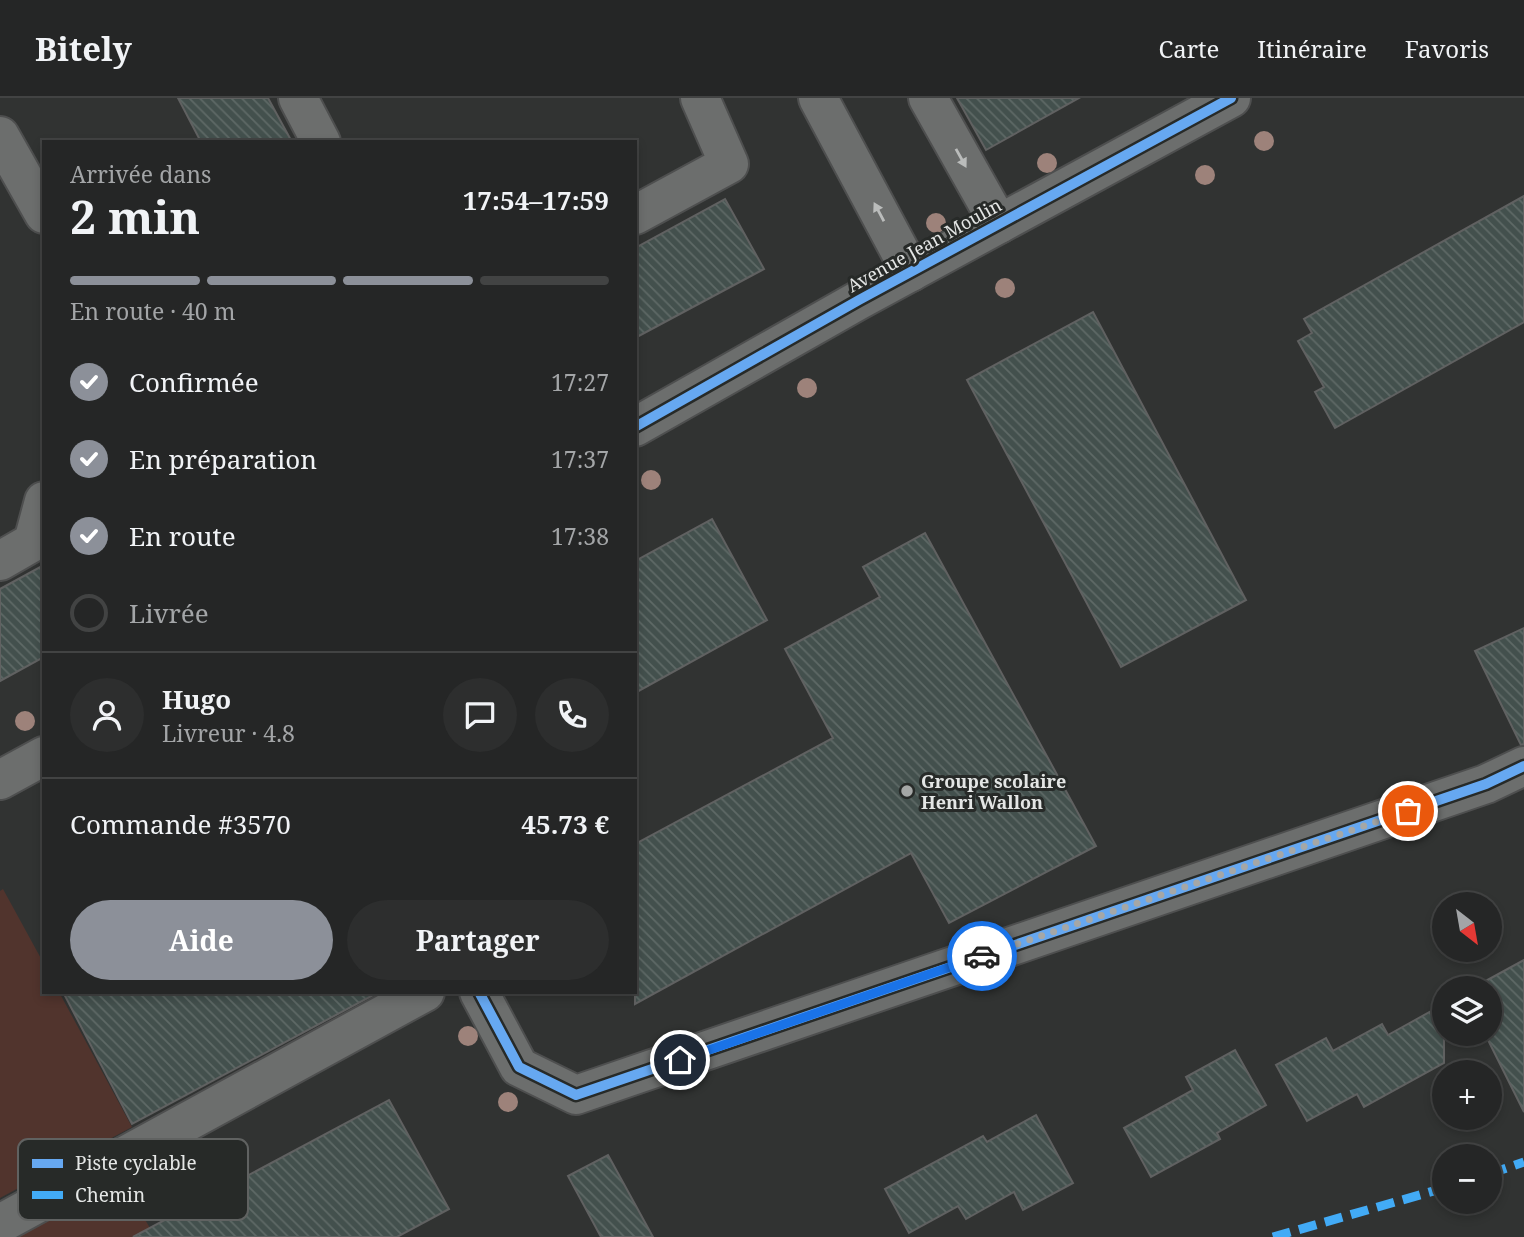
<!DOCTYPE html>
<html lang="fr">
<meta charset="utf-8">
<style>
:root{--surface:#252626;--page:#2d2e2e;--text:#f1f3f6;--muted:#a3a5a7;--line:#424343;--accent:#8c9099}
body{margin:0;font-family:"Noto Serif",serif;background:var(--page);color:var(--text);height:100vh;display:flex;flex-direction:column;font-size:26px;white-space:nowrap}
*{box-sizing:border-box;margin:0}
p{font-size:23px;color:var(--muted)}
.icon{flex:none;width:38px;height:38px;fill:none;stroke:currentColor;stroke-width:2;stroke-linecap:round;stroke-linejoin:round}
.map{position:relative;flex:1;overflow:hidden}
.details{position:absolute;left:42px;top:42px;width:595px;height:854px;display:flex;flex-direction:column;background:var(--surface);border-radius:0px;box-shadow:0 4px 10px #0003,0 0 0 2px var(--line)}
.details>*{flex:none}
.needle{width:46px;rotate:149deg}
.buttons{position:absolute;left:1432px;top:794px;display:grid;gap:14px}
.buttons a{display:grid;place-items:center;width:70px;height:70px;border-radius:50%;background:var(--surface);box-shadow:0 4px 10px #0003,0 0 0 2px var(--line);font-size:35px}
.pin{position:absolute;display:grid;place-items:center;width:60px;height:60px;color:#fff;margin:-30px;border:4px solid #fff;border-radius:50%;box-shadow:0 2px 7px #0007}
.courier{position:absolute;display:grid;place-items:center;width:70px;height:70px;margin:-35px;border:5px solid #1a73e8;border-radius:50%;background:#fff;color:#222;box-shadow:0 2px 9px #0007}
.overview em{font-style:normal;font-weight:700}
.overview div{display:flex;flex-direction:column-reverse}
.overview{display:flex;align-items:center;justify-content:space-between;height:119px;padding:0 28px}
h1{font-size:46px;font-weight:700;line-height:52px}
.bar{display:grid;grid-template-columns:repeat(4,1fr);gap:10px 7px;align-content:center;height:84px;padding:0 28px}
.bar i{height:9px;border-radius:5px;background:var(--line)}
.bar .selected{background:var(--accent)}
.bar p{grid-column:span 4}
.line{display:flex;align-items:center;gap:18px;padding:0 28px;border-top:2px solid var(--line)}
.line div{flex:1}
.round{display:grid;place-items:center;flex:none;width:74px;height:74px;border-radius:37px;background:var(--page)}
ol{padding:0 28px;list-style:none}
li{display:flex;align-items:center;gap:21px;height:77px}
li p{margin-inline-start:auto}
li .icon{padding:7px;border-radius:50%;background:var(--accent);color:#fff;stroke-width:4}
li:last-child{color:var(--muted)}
li i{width:38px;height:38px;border:4px solid var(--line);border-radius:50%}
.primary-button{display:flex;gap:14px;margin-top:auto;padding:14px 28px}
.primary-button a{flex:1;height:80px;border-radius:42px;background:var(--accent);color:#fff;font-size:28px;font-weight:700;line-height:80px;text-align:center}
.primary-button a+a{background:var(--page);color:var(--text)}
header{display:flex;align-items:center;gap:42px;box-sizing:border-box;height:98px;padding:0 35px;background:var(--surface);border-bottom:2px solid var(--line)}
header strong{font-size:33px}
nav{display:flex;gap:38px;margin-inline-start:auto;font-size:24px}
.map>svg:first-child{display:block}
.green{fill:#51342d}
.building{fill:url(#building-back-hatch);stroke:#606161;stroke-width:2}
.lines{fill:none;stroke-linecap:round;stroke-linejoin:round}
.minor-casing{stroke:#4e4f4f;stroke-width:42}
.minor{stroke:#6c6e6d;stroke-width:38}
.quiet{stroke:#42abf6;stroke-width:9;stroke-dasharray:18 9;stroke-linecap:butt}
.cycleway-casing{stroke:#272a28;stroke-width:15}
.cycleway{stroke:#66a8f1;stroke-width:10}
.tree{fill:#9d827a}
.oneway{fill:#babcbb}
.done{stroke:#a5a7a6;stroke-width:7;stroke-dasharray:0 12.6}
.route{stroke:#1a73e8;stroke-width:9}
.poi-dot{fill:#a5a7a6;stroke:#272a28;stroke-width:2.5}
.labels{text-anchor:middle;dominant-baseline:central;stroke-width:6;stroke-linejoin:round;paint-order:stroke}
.street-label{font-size:18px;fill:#e4e6e5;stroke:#272a28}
.poi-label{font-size:18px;font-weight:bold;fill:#e4e6e5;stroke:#272a28;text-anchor:start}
.key{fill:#272a28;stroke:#606261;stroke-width:2}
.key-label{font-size:19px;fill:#e4e6e5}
</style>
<header>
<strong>Bitely</strong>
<nav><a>Carte</a><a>Itinéraire</a><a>Favoris</a></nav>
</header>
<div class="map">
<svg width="1524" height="1139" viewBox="0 0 1524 1139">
<defs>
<pattern id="building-back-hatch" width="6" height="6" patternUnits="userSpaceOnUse" patternTransform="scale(1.75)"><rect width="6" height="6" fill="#43504d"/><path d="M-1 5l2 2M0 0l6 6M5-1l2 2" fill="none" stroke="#5e6966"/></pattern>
</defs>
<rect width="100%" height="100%" fill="#313332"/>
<g class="green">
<path d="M3 791 44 866V894H59L132 1029 0 1100V793Z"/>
<path d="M118 1074 155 1139H5Z"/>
</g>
<g class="building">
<path d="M178 0H268L292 44H201Z"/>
<path d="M957 0H1079L986 52Z"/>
<path d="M1524 98V224L1335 330 1315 294 1324 289 1298 243 1312 235 1304 221Z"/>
<path d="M725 101 764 171 635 240V150Z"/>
<path d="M1093 214 1246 502 1121 569 967 282Z"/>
<path d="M712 421 767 522 635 595V463Z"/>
<path d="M925 435 1096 748 949 825 911 755 635 906V746L833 640 785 551 880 499 863 469Z"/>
<path d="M44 467V559L0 583V491Z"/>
<path d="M1524 530V646L1521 647 1475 553Z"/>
<path d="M1524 862V1014L1485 936H1489V891H1471Z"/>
<path d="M63 894H379L132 1026Z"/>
<path d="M1444 906V965L1364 1009 1357 996 1307 1023 1276 967 1326 940 1333 953 1382 926 1388 937Z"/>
<path d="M1235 952 1266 1007 1217 1035 1220 1041 1151 1079 1124 1030 1193 992 1186 979Z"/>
<path d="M389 1002 449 1111 397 1139H133Z"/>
<path d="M1036 1017 1073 1085 1023 1112 1014 1094 966 1121 958 1108 909 1135 885 1091 983 1038 987 1044Z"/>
<path d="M608 1057 653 1139H601L568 1078Z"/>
</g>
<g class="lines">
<g class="minor-casing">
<g id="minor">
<path d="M298 0 321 44"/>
<path d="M818 0 911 174"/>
<path d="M928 0 999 126"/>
<path d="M0 38 44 116"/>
<path d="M635 117 729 66 700 0"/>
<path d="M635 329 859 202 1231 0"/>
<path d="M0 463 33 444 44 403"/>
<path d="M0 682 44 658"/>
<path d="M479 894 519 969 576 997 1486 686 1524 668"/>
<path d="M0 1126 425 894"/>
</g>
</g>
<use href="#minor" class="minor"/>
<g class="quiet">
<path d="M1489 1076 1524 1064"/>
<path d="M1273 1139 1444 1090"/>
</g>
<g class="cycleway-casing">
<g id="cycleway">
<path d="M635 329 859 202 1231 0"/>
<path d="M479 894 519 969 576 997 1486 686 1524 668"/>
</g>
</g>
<use href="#cycleway" class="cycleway"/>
</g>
<g class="tree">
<circle cx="1264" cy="43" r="10"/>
<circle cx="1047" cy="65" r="10"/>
<circle cx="1205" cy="77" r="10"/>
<circle cx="936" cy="125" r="10"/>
<circle cx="1005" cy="190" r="10"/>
<circle cx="807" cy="290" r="10"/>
<circle cx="651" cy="382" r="10"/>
<circle cx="25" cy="623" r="10"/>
<circle cx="468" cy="938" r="10"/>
<circle cx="508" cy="1004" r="10"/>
</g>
<defs><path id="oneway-solid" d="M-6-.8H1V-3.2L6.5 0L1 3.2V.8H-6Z" transform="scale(1.75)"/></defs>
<g class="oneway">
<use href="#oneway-solid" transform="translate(961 60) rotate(61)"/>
<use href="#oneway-solid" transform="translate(879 114) rotate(-118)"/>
</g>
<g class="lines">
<path class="done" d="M982 858 1408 713"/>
<path class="route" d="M680 962 982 858"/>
</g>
<circle class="poi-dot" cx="907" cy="693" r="7"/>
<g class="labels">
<g class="street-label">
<text transform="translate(924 147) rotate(-29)">Avenue Jean Moulin</text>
</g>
<g class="poi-label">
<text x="921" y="683">Groupe scolaire<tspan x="921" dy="21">Henri Wallon</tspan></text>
</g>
</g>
<rect x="18" y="1041" width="230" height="81" rx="10" class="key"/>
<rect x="32" y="1061" width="31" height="9" fill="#66a8f1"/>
<rect x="32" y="1093" width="31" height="8" fill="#42abf6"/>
<g class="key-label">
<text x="75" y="1072">Piste cyclable</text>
<text x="75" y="1104">Chemin</text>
</g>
</svg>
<div class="buttons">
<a><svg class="needle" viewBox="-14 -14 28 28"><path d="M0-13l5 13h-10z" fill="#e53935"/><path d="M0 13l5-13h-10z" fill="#a3a5a7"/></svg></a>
<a><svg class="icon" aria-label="layers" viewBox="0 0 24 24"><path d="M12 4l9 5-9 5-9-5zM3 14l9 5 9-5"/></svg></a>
<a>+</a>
<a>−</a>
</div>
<div class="pin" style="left:1408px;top:713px;background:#ea580c"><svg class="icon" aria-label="bag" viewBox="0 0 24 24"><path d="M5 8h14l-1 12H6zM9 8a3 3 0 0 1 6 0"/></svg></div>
<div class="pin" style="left:680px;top:962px;background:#1f2937"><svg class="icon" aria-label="home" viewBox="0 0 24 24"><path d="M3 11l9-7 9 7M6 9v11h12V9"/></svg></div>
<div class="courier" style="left:982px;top:858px"><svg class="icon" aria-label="car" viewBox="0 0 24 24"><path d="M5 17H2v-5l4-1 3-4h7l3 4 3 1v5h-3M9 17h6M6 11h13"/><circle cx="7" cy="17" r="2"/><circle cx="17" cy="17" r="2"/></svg></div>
<section class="details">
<div class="overview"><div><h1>2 min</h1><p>Arrivée dans</p></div><em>17:54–17:59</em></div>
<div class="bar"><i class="selected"></i><i class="selected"></i><i class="selected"></i><i></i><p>En route · 40 m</p></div>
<ol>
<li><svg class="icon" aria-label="check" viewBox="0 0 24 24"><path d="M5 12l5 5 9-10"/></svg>Confirmée<p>17:27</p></li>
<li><svg class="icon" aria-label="check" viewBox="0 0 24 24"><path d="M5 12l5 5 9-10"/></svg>En préparation<p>17:37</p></li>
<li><svg class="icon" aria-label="check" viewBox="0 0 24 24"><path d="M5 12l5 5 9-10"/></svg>En route<p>17:38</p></li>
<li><i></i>Livrée</li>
</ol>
<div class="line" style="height:126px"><a class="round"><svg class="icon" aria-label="person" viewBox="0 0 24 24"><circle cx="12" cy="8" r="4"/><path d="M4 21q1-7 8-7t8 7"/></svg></a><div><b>Hugo</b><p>Livreur · 4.8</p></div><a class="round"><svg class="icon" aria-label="chat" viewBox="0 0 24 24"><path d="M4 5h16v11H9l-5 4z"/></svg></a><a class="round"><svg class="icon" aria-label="phone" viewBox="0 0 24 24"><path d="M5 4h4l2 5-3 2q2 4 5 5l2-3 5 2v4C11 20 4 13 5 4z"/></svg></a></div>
<div class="line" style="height:91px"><div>Commande #3570</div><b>45.73 €</b></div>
<div class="primary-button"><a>Aide</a><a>Partager</a></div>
</section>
</div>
